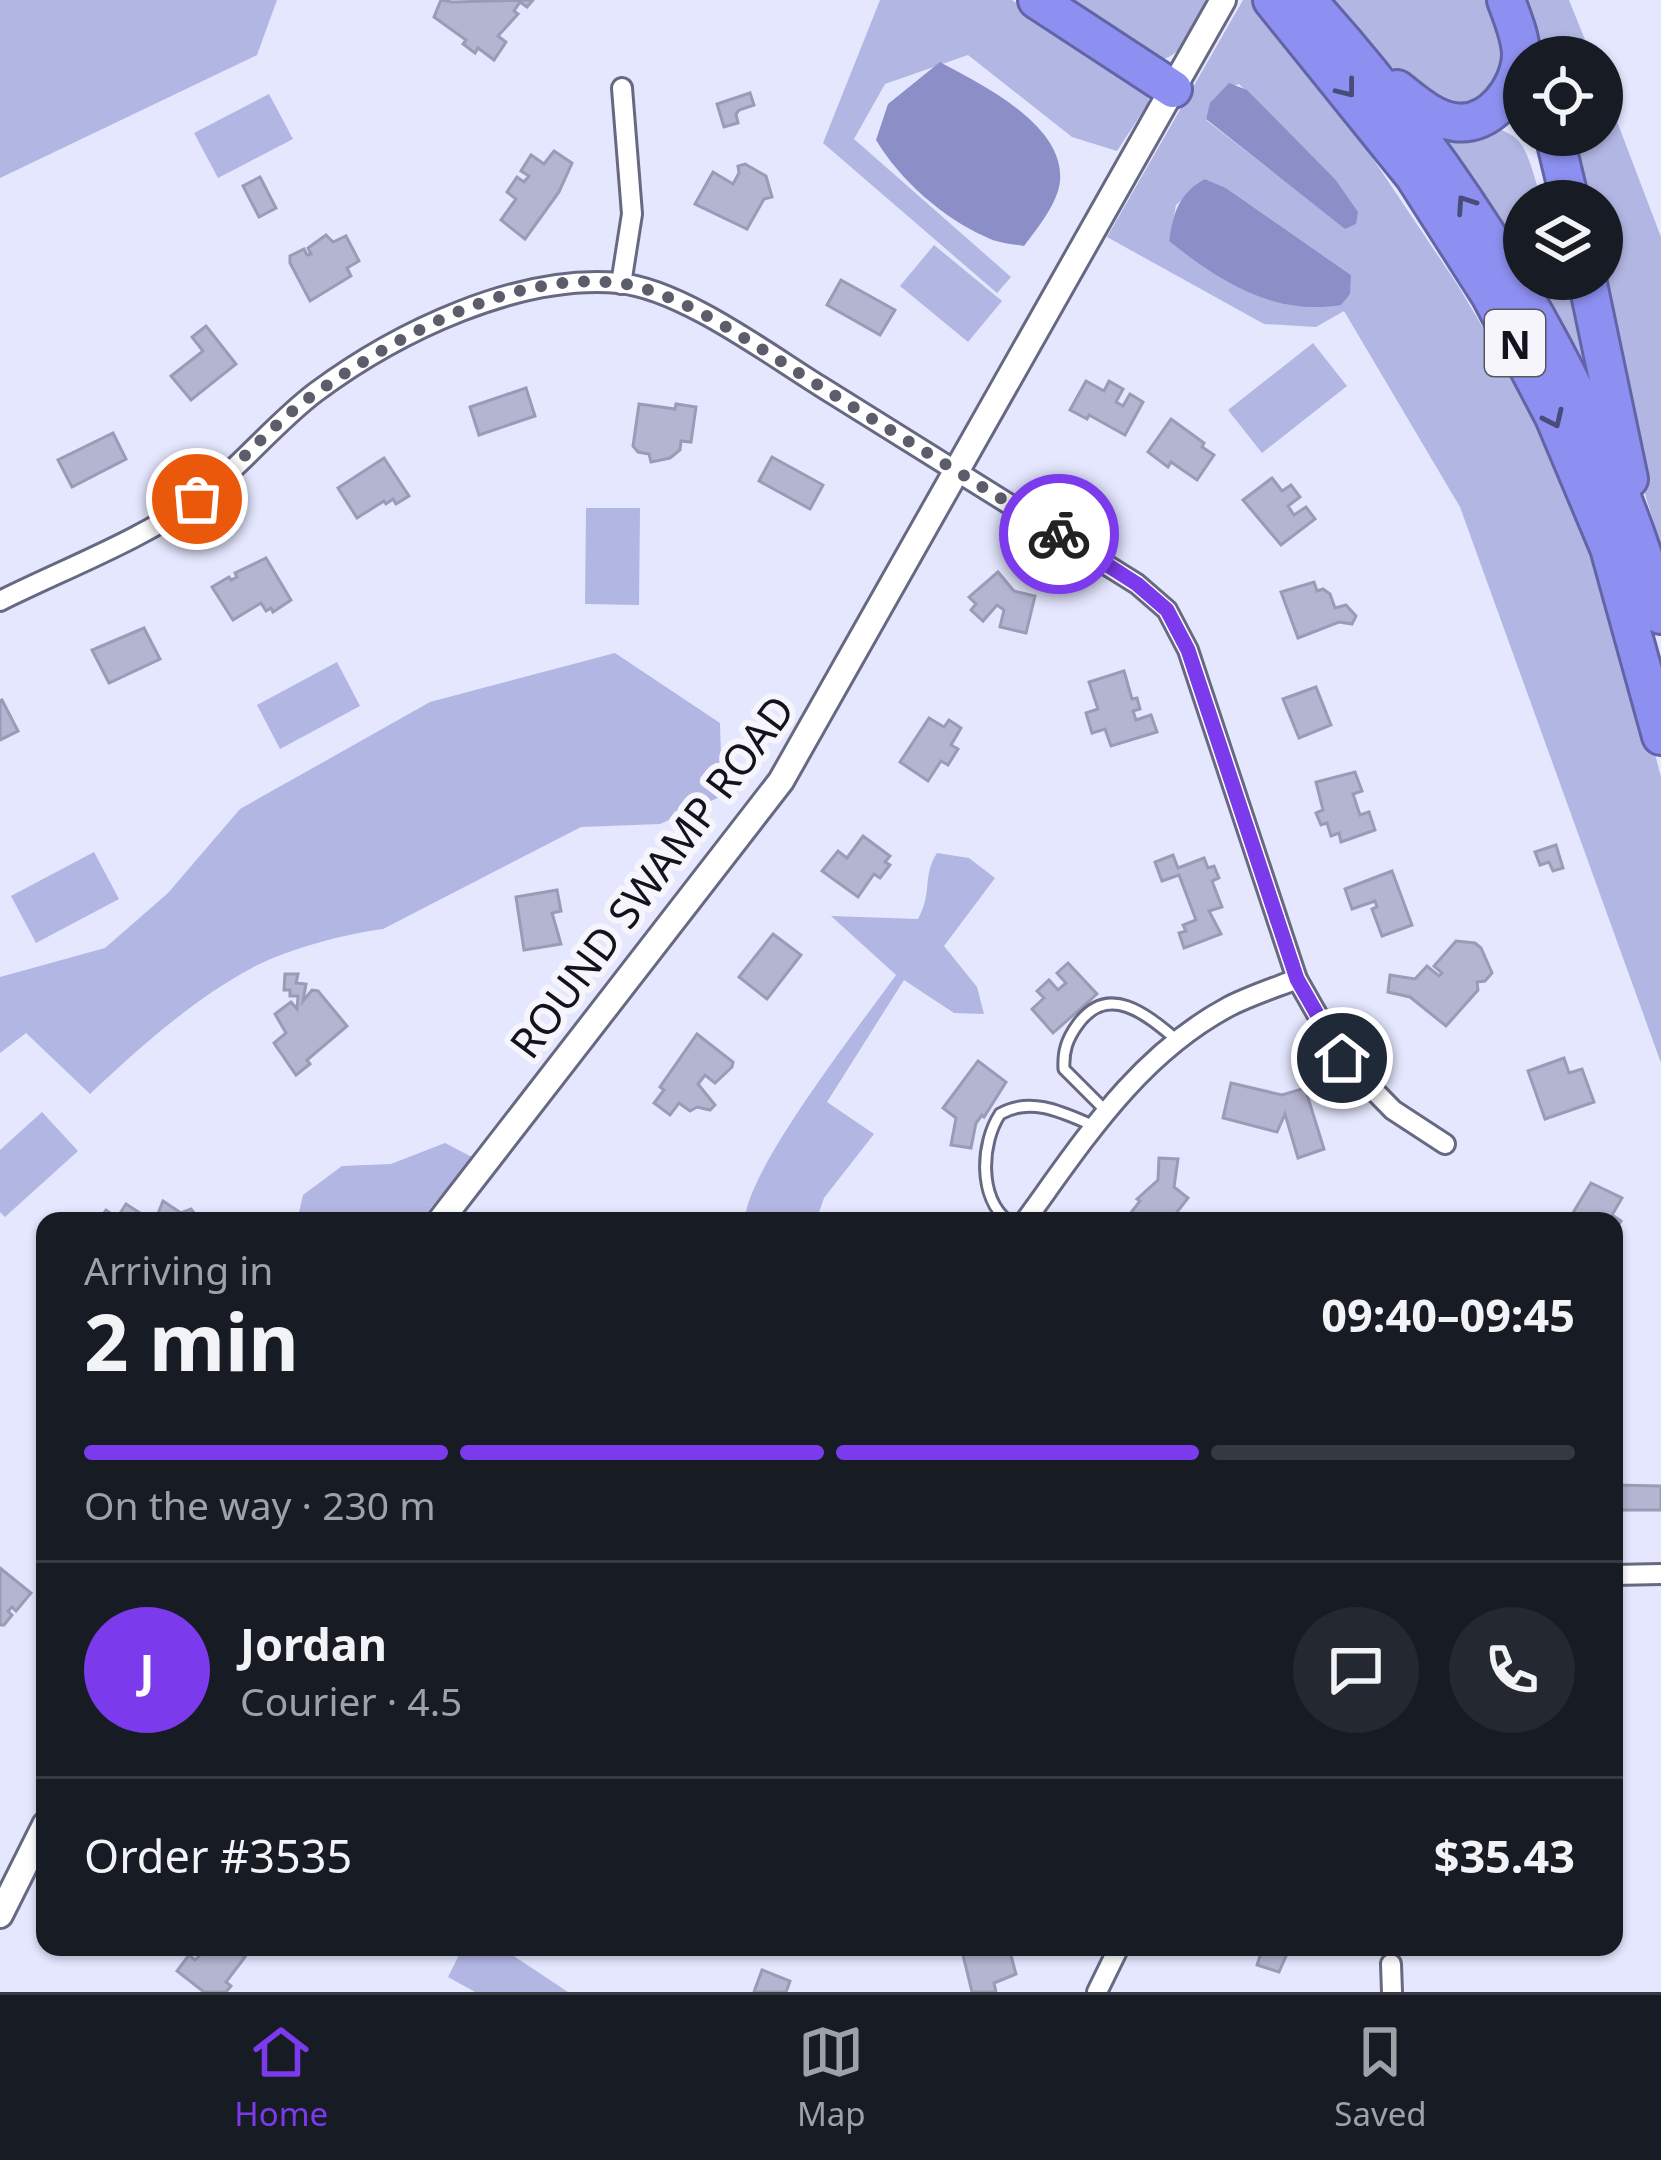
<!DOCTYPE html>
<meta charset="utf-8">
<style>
:root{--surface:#171b24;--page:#242831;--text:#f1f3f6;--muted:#9ea1a6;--line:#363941;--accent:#7c3aed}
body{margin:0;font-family:"Noto Sans",sans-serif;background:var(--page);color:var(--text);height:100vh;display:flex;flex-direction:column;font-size:45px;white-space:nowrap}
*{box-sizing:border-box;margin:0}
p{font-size:39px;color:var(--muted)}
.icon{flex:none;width:66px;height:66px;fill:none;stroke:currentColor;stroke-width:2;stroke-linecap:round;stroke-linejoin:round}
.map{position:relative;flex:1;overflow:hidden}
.sheet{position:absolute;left:36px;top:1212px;width:1587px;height:744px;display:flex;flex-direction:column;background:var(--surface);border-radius:24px;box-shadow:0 3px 9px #0004}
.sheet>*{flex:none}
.fabs{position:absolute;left:1503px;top:36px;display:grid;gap:24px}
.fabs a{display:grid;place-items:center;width:120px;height:120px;border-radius:50%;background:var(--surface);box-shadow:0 3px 9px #0004;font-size:60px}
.pin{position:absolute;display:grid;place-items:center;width:102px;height:102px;color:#fff;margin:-51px;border:6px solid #fff;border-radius:50%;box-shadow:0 3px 12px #0007}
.courier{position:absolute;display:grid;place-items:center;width:120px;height:120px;margin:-60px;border:9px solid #7c3aed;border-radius:50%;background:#fff;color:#222;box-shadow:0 3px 15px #0007}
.headline em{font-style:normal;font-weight:700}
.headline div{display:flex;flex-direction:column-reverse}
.headline{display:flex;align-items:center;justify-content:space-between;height:204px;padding:0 48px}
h1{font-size:78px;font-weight:700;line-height:90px}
.bar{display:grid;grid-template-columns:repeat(4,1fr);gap:18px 12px;align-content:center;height:144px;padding:0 48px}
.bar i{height:15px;border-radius:9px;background:var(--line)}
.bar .selected{background:var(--accent)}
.bar p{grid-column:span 4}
.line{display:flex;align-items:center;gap:30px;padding:0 48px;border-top:3px solid var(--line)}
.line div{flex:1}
.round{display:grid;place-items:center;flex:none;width:126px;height:126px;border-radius:63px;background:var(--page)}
.tabs{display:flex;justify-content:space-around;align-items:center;height:168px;border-top:3px solid var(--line);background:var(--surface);font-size:33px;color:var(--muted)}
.tabs a{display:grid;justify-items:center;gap:6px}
.tabs .selected{color:var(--accent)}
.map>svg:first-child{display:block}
.green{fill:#b2b6e3;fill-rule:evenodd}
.water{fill:#8c8fc7}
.building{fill:#b3b5d1;stroke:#9a9cb7;stroke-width:3}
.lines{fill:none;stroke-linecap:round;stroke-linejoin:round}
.service-casing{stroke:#676983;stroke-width:15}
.minor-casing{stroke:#676983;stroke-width:24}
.tertiary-casing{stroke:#676983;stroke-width:30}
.motorway-casing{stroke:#6264a6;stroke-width:42}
.service{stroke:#fff;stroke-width:9}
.minor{stroke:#fff;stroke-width:18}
.tertiary{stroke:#fff;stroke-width:24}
.motorway{stroke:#8d90f0;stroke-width:36}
.oneway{stroke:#494b7b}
.done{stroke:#5c5d6b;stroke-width:12;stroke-dasharray:0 21.6}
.route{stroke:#7c3aed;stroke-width:15}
.labels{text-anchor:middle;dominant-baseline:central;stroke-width:12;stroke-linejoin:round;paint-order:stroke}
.shield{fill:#f5f5fb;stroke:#56575f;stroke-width:3}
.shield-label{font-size:39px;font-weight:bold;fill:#12131c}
.street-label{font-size:42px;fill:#12131c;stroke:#f5f5fb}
</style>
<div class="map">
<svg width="1661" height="1992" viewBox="0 0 1661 1992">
<rect width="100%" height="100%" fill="#e4e7fe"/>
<g class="green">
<path d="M0 0H277L257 55 0 178Z"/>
<path d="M880 0H1012L1138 82 1148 93 1149 102 1117 151 1072 137 968 55 885 84 854 139 1011 277 997 293 823 143Z"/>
<path d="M1068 0H1209C1195 23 1184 62 1153 60Z"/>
<path d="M1243 0H1253L1294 41 1457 284 1517 385 1584 529 1623 632 1661 777V1063L1460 507 1344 311 1316 327 1264 324 1107 237ZM1239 84 1335 179 1356 224 1345 228 1206 120C1211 98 1218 91 1239 84ZM1205 179 1226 188 1351 275 1169 241 1176 205Z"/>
<path d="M1329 0H1500L1516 44 1486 104 1428 105Z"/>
<path d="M1521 0H1569L1592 57H1541Z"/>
<path d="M1602 82 1661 237V546L1645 494 1595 279H1602V201H1578L1562 135H1602Z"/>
<path d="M269 94 293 139 218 178 194 133Z"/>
<path d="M1424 117C1451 122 1509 120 1523 147 1532 163 1535 184 1543 201H1524V276Z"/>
<path d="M934 245 1002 301 968 342 900 286Z"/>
<path d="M1526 279H1580L1606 420Z"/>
<path d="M1313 343 1347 386 1262 453 1228 410Z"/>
<path d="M586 508H640L639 605 585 604Z"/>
<path d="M615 653 720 723 722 796 660 824 581 827 383 929C344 934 284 950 250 969 191 1001 138 1049 90 1094L26 1033 0 1053V977L105 948 168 893 240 809 430 702Z"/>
<path d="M337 662 360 706 280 749 257 705Z"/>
<path d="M94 852 119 899 36 943 11 896Z"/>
<path d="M937 853 969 858 995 878 944 946 977 987 984 1014 954 1013 904 980 827 1102 874 1134 824 1198 816 1221H745C744 1173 864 1020 896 975L831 916 918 919C933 892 922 876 937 853Z"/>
<path d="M42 1112 78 1151 5 1217 0 1212V1150Z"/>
<path d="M445 1143 472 1157 420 1221H297L303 1195 342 1166 391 1164Z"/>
<path d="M463 1947H500L568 1992H475L448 1977Z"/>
</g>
<g class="water">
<path d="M940 62C980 84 1065 124 1060 181 1058 203 1037 229 1024 246 1012 244 997 243 986 237 943 218 900 180 876 140L888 104Z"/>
<path d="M1229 83 1247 90 1335 179 1358 212 1356 224 1345 229 1206 119 1210 103Z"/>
<path d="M1205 179 1226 188 1351 275 1350 294 1341 305C1273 316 1219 281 1169 241 1173 213 1179 193 1205 179Z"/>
</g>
<g class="building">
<path d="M441 0 452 2 533 0 527 7 520 2 514 11 518 14 498 36 506 42 494 60 478 48 475 53 463 44 466 40 434 17Z"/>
<path d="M750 93 754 105 739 110 736 114 738 123 724 127 717 104Z"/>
<path d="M554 151 572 163 559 192 525 239 501 220 516 199 507 192 517 177 524 182 529 176 521 171 531 155 544 164Z"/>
<path d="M745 164 766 176 772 197 764 199 747 229 695 204 713 172 733 184 739 173 738 166Z"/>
<path d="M260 177 276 208 259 217 243 186Z"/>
<path d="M326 235 333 242 346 236 359 261 347 268 351 276 310 301 290 263V256L304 249 307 255 311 254 308 248Z"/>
<path d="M841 280 895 310 880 335 827 305Z"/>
<path d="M206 326 236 364 191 400 171 376 203 351 192 337Z"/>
<path d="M1086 381 1104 391 1109 381 1123 389 1116 402 1123 406 1130 394 1143 402 1125 435 1089 415 1087 419 1070 410Z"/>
<path d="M526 388 535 416 479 435 470 407Z"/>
<path d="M639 404 675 409 676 404 696 407 691 442 681 441 680 450 670 458 651 462 649 454 638 452 633 446Z"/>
<path d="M1171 419 1204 443 1202 447 1214 455 1197 480 1171 462 1168 467 1148 452Z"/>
<path d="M113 433 126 459 72 487 58 460Z"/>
<path d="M772 457 823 485 810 509 759 481Z"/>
<path d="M384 458 409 496 396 504 393 499 386 504 384 501 357 518 338 488Z"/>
<path d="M1272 478 1282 491 1291 485 1300 497 1288 506 1294 515 1306 507 1315 519 1281 545 1243 500Z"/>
<path d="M266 558 291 600 273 612 271 608 266 611 261 603 233 620 212 587 229 577 231 580 237 577 235 573Z"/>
<path d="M998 572 1014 591 1035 596 1026 633 1000 627 1004 610 997 605 983 621 971 610 976 604 969 597Z"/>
<path d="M1314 582 1317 591 1323 589 1330 594 1335 608 1346 605 1356 616 1352 624 1339 622 1298 638 1281 592Z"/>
<path d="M144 628 160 659 109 683 92 650Z"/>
<path d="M1124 671 1132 699 1137 698 1140 709 1133 711 1136 720 1151 715 1157 732 1111 746 1105 729 1092 733 1086 713 1098 709 1089 682Z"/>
<path d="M1316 687 1331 725 1299 738 1283 699Z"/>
<path d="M2 700 18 731 0 740V701Z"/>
<path d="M929 718 944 727 949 720 961 728 951 745 958 749 948 765 941 761 928 781 900 762Z"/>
<path d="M1355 772 1362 791 1353 794 1360 815 1369 812 1375 830 1341 842 1339 833 1331 836 1327 823 1321 825 1316 813 1323 810 1316 782Z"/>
<path d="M863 836 890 856 885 862 890 865 880 878 874 874 858 897 822 871 838 851 847 858Z"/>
<path d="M1556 845 1563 868 1553 871 1549 862 1540 865 1535 852Z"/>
<path d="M1173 855 1178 868 1204 858 1208 868 1214 866 1219 878 1212 881 1222 907 1209 911 1221 934 1184 948 1179 933 1186 931 1183 925 1196 920 1179 875 1162 881 1155 862Z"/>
<path d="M1392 871 1412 925 1382 936 1372 909 1377 907 1375 901 1352 909 1345 889Z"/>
<path d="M557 890 561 911 552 913 561 944 524 950 516 897Z"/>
<path d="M773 934 801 955 767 999 739 977Z"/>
<path d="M1456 941 1475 943 1481 948 1492 973 1485 981 1477 982 1478 990 1446 1026 1410 997 1388 992 1390 975 1415 979 1427 966 1439 976 1442 973 1434 966Z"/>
<path d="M1068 963 1097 994 1053 1033 1032 1009 1044 998 1037 991 1049 980 1058 990 1066 983 1057 973Z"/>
<path d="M285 974H298L296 983 306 984 303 1001 312 990 318 991 347 1026 307 1060 310 1064 296 1075 274 1043 286 1033 275 1014 291 1002 297 1009 298 996H290V990H284Z"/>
<path d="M697 1034 733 1062 732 1067 715 1083 705 1075 698 1084 715 1105 710 1110 697 1107 690 1111 679 1103 670 1115 654 1103 664 1090 660 1087Z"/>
<path d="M1564 1058 1569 1073 1582 1069 1594 1102 1545 1119 1528 1071Z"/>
<path d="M978 1061 1006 1082 984 1117 982 1115 976 1123 971 1148 951 1145 956 1118 943 1108Z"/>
<path d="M1231 1083 1282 1095 1305 1088 1324 1149 1298 1158 1285 1114 1277 1132 1223 1118Z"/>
<path d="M1159 1158 1178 1159 1174 1187 1188 1198 1170 1221H1128L1126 1219 1140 1201 1137 1199 1158 1180Z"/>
<path d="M1591 1183 1622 1198 1612 1215 1621 1221 1614 1233V1221H1568Z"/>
<path d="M163 1201 181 1213 191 1209 198 1218 195 1221H155Z"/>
<path d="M126 1204 146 1217 143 1221H87L91 1215 99 1220 106 1210 117 1218Z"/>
<path d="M1614 1485 1661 1486V1510H1614Z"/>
<path d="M0 1568 31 1593 16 1611 12 1607 8 1611 12 1615 4 1625H0Z"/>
<path d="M208 1947H232L245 1957 226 1982 231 1986 226 1992H204L177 1971 189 1955 195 1960Z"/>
<path d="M987 1947 989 1953 1009 1948 1016 1974 994 1983 996 1992H972L963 1955Z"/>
<path d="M1240 1947H1290L1279 1972 1257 1965 1261 1953Z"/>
<path d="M762 1970 790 1981 786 1992H754Z"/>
</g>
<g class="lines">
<g class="service-casing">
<g id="service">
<path d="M1105 1110 1064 1069C1063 1051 1067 1039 1078 1024 1109 982 1147 1015 1177 1040"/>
<path d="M1008 1221C978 1197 981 1143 1000 1114 1031 1096 1064 1113 1094 1126"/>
</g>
</g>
<g class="minor-casing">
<g id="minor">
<path d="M621 284 632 214 622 88"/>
<path d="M0 601C66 568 142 540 202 496 243 464 275 423 316 392 397 332 517 274 619 283 681 289 767 353 820 386 926 452 1032 518 1137 584L1167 610 1188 650 1297 979 1342 1058 1393 1110 1445 1144"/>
<path d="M1025 1221C1084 1140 1137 1056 1228 1007 1249 996 1274 988 1297 979"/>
<path d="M1614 1575 1661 1574"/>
<path d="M1391 1964 1392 1992"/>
<path d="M1097 1992 1119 1947"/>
</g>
</g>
<g class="tertiary-casing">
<g id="tertiary">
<path d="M440 1221 781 781 1223 0"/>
<path d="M0 1915 45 1825"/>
</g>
</g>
<g class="motorway-casing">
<g id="motorway">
<path d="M1037 0 1173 89"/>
<path d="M1272 0 1414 176 1490 295 1554 417 1609 548 1661 736"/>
<path d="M1307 0C1462 171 1600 391 1661 615"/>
<path d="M1397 89C1414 102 1432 119 1454 122 1490 128 1520 88 1521 55 1521 37 1512 17 1506 0"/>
<path d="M1554 135 1570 201"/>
<path d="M1587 279 1629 479"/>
</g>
</g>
<use href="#service" class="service"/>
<use href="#minor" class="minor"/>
<use href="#tertiary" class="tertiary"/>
<use href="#motorway" class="motorway"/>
</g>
<defs><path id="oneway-chevron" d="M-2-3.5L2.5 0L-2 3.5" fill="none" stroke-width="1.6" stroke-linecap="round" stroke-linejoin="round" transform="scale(3)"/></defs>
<g class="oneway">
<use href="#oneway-chevron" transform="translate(1347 89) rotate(52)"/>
<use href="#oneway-chevron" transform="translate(1465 204) rotate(-124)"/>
<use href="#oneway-chevron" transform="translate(1554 419) rotate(65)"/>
</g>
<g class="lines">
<path class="done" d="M197 499C240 465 275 420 320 390 405 332 518 268 625 284 686 294 764 352 818 385 898 435 979 485 1059 534"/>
<path class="route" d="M1059 534 1137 584 1167 610 1188 650 1297 979 1342 1058"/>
</g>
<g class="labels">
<rect class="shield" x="1485" y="310" width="60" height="66" rx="9"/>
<g class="shield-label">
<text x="1515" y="343">N</text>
</g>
<g class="street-label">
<text transform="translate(651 876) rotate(-53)">ROUND SWAMP ROAD</text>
</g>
</g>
</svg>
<div class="fabs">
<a><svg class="icon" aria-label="locate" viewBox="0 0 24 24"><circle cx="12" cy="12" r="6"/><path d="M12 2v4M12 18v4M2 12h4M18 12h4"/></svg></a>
<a><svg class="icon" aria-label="layers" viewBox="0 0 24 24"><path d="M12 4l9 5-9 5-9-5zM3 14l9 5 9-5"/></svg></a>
</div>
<div class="pin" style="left:197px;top:499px;background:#ea580c"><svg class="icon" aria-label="bag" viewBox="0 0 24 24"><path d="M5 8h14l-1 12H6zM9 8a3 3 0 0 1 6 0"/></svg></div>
<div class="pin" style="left:1342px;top:1058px;background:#1f2937"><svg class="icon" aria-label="home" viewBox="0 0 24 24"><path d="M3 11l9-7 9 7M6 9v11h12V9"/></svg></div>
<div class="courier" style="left:1059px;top:534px"><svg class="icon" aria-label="bike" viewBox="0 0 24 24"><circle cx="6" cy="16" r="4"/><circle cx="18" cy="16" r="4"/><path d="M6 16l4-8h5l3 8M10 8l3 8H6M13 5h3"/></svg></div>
<section class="sheet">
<div class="headline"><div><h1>2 min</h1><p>Arriving in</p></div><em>09:40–09:45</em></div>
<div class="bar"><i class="selected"></i><i class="selected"></i><i class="selected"></i><i></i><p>On the way · 230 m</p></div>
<div class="line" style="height:216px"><b class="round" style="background:var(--accent);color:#fff">J</b><div><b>Jordan</b><p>Courier · 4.5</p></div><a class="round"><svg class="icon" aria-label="chat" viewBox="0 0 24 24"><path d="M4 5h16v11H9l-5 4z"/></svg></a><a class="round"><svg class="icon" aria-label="phone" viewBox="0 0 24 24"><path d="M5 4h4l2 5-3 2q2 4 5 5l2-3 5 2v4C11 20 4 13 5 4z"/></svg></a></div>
<div class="line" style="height:156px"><div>Order #3535</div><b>$35.43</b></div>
</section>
</div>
<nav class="tabs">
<a class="selected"><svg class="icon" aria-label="home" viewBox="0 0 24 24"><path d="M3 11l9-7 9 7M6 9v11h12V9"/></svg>Home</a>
<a><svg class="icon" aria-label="map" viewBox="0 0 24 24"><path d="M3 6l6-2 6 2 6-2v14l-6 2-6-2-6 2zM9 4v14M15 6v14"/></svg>Map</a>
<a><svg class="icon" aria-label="saved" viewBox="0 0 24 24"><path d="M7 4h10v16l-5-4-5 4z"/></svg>Saved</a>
</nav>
